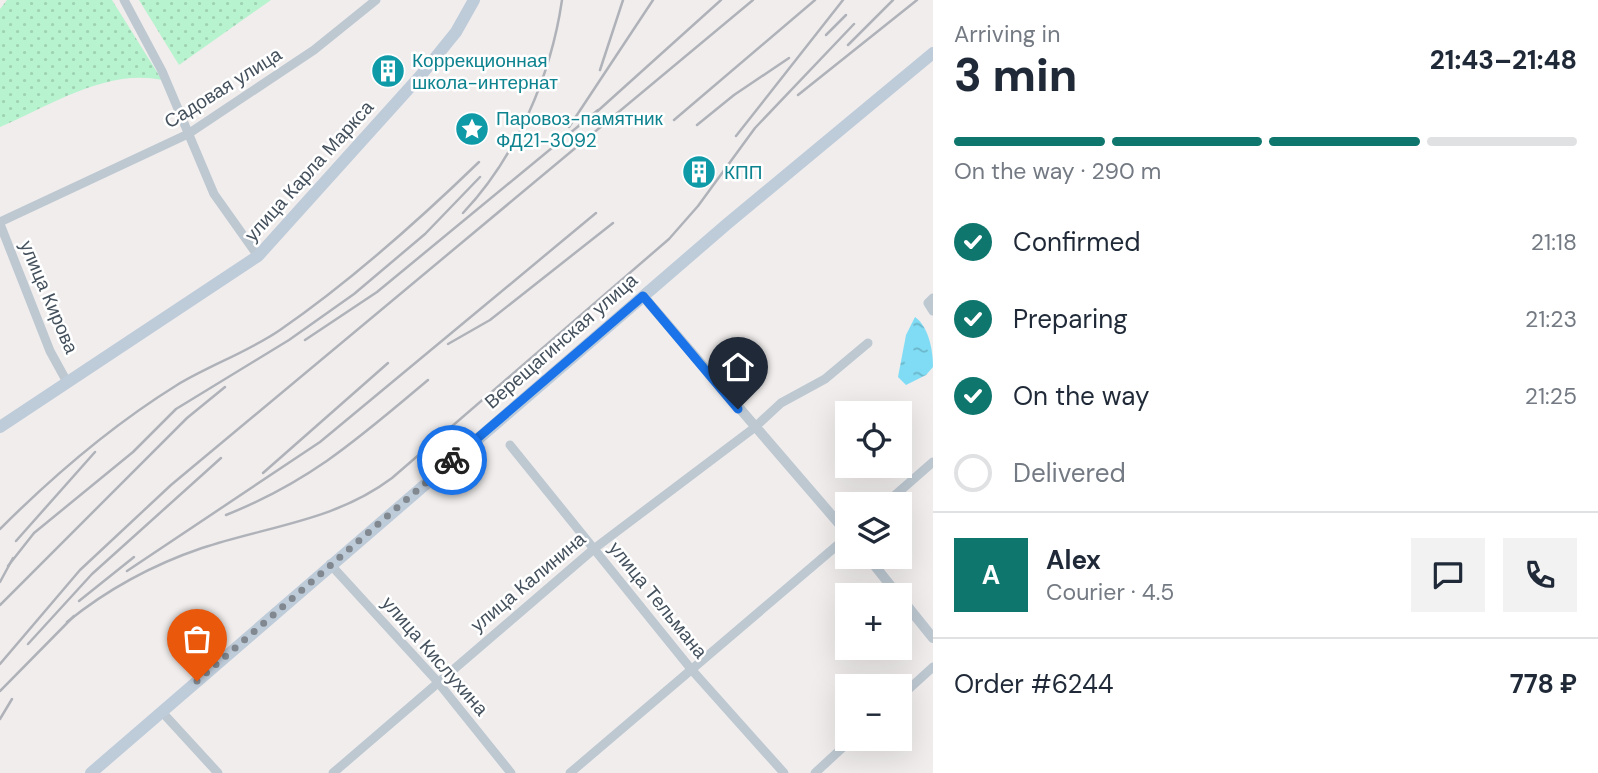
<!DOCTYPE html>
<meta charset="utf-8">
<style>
:root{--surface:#fff;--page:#f2f2f3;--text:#1f2937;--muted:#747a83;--line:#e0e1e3;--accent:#0f766e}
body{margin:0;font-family:"DM Sans",sans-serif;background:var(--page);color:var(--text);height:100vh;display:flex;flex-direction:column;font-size:26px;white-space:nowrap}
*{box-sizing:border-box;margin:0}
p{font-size:23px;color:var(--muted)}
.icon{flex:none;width:38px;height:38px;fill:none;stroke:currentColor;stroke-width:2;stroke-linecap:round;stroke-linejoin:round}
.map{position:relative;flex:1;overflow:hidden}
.sheet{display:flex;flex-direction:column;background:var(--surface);width:665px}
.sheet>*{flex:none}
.tools{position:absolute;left:835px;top:401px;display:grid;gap:14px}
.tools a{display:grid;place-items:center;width:77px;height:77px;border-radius:0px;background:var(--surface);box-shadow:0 7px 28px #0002;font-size:35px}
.pin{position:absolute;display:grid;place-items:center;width:60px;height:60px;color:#fff;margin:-72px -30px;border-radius:50% 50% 50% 0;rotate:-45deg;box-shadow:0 0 7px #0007}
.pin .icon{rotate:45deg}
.courier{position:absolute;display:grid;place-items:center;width:70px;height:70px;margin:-35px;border:5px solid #1a73e8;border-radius:50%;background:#fff;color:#222;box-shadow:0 2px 9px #0007}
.head em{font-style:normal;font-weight:800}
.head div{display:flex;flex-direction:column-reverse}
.head{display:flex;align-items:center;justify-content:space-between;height:119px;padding:0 21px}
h1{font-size:46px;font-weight:800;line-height:52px}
.bar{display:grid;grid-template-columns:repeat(4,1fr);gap:10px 7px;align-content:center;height:84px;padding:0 21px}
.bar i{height:9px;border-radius:5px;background:var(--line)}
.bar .current{background:var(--accent)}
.bar p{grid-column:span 4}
.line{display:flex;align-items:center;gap:18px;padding:0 21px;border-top:2px solid var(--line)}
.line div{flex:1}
.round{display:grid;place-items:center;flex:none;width:74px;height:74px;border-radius:0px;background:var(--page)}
ol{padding:0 21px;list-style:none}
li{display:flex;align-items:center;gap:21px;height:77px}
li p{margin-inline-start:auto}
li .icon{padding:7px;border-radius:50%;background:var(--accent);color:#fff;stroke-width:4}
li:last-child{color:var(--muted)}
li i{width:38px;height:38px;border:4px solid var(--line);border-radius:50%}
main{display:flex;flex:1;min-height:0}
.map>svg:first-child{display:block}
.garden{fill:url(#garden-dots)}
.water{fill:url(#water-ripples)}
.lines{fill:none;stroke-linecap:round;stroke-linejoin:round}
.minor{stroke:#bdc8d1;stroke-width:9}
.tertiary{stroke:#bdc8d1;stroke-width:10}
.secondary{stroke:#becbd9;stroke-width:12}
.rail{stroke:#afb3b9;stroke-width:2.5}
.done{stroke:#81888f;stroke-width:7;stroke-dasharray:0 12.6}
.route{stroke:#1a73e8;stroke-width:9}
.labels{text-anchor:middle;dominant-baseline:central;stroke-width:5;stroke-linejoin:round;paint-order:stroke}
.culture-label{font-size:19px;fill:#0d838f;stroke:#fff;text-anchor:start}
.street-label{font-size:19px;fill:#44515d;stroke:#fff}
</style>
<main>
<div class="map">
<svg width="933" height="773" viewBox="0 0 933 773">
<defs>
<pattern id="garden-dots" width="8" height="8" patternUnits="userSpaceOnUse" patternTransform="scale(1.75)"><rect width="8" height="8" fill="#b7f3ce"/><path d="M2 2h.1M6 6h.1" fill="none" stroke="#9fd2b3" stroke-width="1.8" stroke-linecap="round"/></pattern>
<pattern id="water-ripples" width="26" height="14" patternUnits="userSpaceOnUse" patternTransform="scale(1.75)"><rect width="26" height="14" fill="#80dcf4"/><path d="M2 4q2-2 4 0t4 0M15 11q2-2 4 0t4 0" fill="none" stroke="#6ab5c9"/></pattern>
</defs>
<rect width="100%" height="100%" fill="#f1eded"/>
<g class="garden">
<path d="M7 0H112L162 80C107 68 49 106 0 127V9Z"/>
<path d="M139 0H271L179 65Z"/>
</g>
<path class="water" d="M915 317C929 327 933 351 933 367L926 375 906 385 898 377 906 335Z"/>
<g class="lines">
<g class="minor">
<path d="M124 0 162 71 214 194 258 256"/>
<path d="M0 222 188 134 314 50 376 0"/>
<path d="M0 224 50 351 67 382"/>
<path d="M933 298 928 303 933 311"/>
<path d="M510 445 691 669 784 773"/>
<path d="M885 504 933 462"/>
<path d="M330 564 437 681 511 773"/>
<path d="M900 697 933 667"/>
<path d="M162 712 218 773"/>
<path d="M333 773 595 548 754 428 781 403 825 379 868 343"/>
<path d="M570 773 847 537"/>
<path d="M815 773 853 738"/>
</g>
<g class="tertiary">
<path d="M643 296 847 533"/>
<path d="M867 556 898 595"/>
<path d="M900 597 933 638"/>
</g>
<g class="secondary">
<path d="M0 427 258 256 422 74 456 32 474 0"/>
<path d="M91 773 727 224 933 53"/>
</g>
<g class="rail">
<path d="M826 35 846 15"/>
<path d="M848 45 893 0"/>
<path d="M600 70 623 0"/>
<path d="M798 95 917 0"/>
<path d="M591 117 721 0"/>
<path d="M674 120 815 0"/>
<path d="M697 125 734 95 789 58"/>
<path d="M569 127 653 0"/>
<path d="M736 136 843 0"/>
<path d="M463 213C516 157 551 76 562 0"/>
<path d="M305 340 377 292 598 110"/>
<path d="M448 344 490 320 613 223"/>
<path d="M263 473 388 363"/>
<path d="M226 515C311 481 359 438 428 380"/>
<path d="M0 529C55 474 111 426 177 385 210 365 248 352 280 330 351 281 417 222 479 162"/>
<path d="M16 541 95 452"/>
<path d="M8 566 34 533 133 452 176 409 289 340 354 294 425 234 480 177"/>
<path d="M127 571 320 442 596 213"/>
<path d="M0 582 13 558"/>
<path d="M79 601 134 557"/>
<path d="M0 605 187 418 225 387"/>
<path d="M67 622C109 588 152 565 202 548 268 526 335 521 392 478L669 239 698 206 755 128 854 24"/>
<path d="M28 644 92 574 221 458"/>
<path d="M0 664 80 570 171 485 753 0"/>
<path d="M0 691 74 616"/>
<path d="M0 719 12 699"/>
</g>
</g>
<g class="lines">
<path class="done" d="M197 681 452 460"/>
<path class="route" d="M452 460 643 296 738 409"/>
</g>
<defs>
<g id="building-disc" transform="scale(1.75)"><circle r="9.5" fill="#0f9aa8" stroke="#fff"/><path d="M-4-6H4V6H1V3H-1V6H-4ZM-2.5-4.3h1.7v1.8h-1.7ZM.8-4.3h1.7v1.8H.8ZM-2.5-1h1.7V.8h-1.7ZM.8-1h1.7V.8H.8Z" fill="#fff"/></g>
<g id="sight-disc" transform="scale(1.75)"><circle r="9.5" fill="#0f9aa8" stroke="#fff"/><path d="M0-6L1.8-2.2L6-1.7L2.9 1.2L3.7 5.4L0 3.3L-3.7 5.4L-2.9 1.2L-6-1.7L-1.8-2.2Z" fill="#fff"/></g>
</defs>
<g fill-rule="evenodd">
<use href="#building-disc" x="388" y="71"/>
<use href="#sight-disc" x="472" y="129"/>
<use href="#building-disc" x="699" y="172"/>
</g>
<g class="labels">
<g class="culture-label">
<text x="412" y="60">Коррекционная<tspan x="412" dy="22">школа-интернат</tspan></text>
<text x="496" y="118">Паровоз-памятник<tspan x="496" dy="22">ФД21-3092</tspan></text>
<text x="724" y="172">КПП</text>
</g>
<g class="street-label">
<text transform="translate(223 88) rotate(-32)">Садовая улица</text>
<text transform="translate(309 171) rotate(-48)">улица Карла Маркса</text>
<text transform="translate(49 297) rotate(67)">улица Кирова</text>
<text transform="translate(561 341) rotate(-41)">Верещагинская улица</text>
<text transform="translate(528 582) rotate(-40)">улица Калинина</text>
<text transform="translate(658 600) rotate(51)">улица Тельмана</text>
<text transform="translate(435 656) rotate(49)">улица Кислухина</text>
</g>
</g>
</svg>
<div class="tools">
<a><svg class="icon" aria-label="locate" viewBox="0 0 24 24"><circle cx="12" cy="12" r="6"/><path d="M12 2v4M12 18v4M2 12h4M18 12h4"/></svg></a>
<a><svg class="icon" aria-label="layers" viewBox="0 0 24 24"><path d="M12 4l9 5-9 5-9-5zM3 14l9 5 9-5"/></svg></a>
<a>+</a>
<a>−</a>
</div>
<div class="pin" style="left:197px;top:681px;background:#ea580c"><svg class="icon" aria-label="bag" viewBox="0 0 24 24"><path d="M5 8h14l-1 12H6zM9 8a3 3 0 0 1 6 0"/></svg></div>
<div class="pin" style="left:738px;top:409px;background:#1f2937"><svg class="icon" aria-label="home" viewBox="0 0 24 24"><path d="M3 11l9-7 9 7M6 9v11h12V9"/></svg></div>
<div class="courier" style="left:452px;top:460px"><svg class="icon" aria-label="bike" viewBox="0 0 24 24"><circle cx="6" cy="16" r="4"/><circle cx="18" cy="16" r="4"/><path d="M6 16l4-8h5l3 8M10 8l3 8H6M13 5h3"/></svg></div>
</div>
<section class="sheet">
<div class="head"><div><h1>3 min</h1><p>Arriving in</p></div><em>21:43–21:48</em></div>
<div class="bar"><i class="current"></i><i class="current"></i><i class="current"></i><i></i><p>On the way · 290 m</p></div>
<ol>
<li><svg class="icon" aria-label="check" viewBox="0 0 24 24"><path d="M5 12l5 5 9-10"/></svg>Confirmed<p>21:18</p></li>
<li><svg class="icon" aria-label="check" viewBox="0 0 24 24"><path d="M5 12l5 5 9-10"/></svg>Preparing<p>21:23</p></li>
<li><svg class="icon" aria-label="check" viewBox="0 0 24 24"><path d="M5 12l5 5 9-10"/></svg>On the way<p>21:25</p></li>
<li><i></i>Delivered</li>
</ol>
<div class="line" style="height:126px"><b class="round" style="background:var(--accent);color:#fff">A</b><div><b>Alex</b><p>Courier · 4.5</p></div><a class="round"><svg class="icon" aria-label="chat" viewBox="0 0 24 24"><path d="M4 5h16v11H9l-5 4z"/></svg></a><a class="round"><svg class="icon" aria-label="phone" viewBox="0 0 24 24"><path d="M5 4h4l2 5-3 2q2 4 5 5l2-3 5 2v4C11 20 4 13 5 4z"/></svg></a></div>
<div class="line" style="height:91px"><div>Order #6244</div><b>778 ₽</b></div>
</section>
</main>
